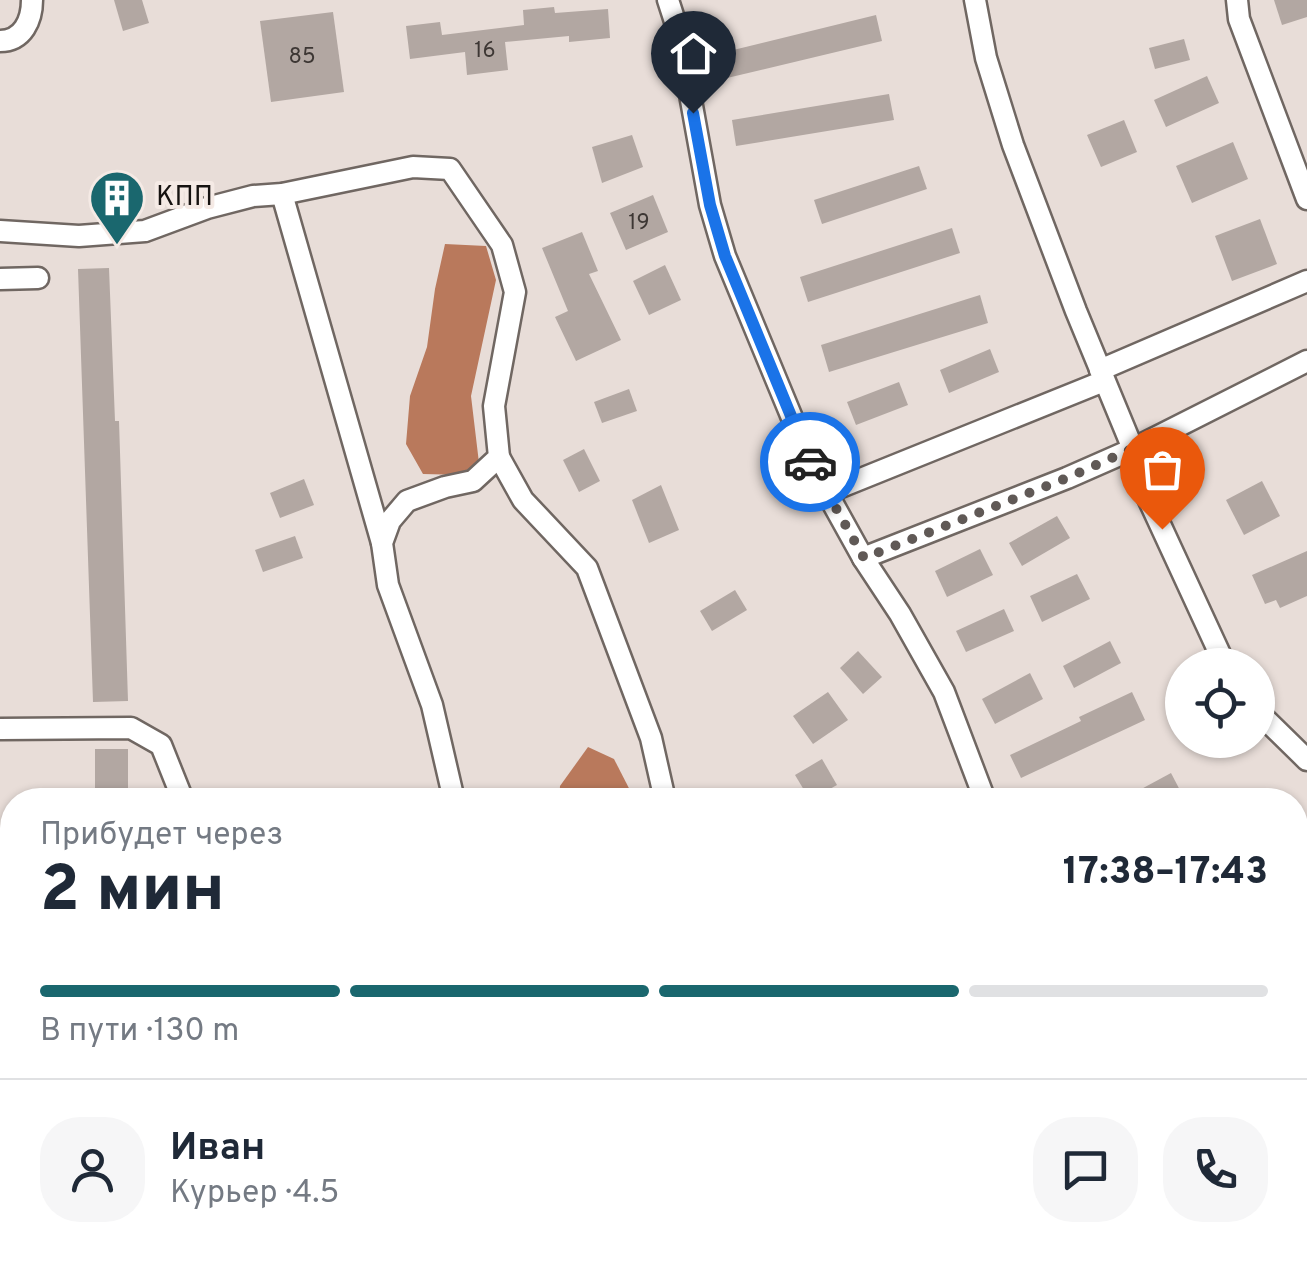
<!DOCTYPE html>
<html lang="ru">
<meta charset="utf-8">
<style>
:root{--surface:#fff;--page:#f6f6f7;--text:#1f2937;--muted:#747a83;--line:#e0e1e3;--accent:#1a676e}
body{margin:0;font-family:Overpass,sans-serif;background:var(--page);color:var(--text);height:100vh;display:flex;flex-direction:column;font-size:38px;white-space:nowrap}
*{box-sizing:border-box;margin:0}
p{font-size:32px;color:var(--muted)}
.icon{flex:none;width:55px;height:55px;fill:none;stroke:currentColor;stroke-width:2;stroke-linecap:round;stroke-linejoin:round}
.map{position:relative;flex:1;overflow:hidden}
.panel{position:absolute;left:0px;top:788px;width:1308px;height:492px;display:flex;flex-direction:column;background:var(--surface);border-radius:40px 40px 0 0;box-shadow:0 2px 8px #0004}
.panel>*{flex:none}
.fabs{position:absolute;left:1165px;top:648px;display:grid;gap:20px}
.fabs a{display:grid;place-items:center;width:110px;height:110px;border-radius:50%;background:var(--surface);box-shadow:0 2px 8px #0004;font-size:50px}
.pin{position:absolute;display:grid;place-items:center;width:85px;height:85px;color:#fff;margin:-102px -42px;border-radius:50% 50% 50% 0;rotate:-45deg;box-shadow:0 0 10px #0007}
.pin .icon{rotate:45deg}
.courier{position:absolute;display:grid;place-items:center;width:100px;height:100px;margin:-50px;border:8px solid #1a73e8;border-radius:50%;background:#fff;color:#222;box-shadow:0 2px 12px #0007}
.overview em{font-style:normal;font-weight:800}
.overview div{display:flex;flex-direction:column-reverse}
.overview{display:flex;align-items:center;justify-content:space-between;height:170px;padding:0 40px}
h1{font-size:65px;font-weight:800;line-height:75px}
.bar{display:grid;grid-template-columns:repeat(4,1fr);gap:15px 10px;align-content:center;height:120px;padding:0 40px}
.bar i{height:12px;border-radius:8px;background:var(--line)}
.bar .on{background:var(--accent)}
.bar p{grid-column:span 4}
.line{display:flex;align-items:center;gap:25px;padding:0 40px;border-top:2px solid var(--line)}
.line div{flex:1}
.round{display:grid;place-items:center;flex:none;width:105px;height:105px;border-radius:40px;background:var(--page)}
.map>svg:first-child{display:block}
.water{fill:#b9795c}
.building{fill:#b2a7a2}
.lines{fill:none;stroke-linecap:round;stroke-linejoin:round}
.minor-casing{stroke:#706762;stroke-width:25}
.minor{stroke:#fff;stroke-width:20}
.done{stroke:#605956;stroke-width:10;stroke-dasharray:0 18}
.route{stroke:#1a73e8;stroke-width:12}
.labels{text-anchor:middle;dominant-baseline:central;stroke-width:8;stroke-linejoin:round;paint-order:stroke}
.number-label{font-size:22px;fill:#3d3734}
.poi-label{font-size:28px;fill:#161210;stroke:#f5eae5;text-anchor:start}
</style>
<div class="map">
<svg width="1307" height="1278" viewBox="0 0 1307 1278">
<rect width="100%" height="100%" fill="#e8ddd8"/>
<g class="water">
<path d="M445 244 486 246 496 280 471 396 479 463 464 475 423 474 406 444 410 396 427 347 435 289Z"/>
<path d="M588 747 614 759 635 800H559L560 786Z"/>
<path d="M730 1268H779L806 1278H737Z"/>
</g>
<g class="building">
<path d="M114 0H142L149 23 123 31Z"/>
<path d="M1274 0H1307V17L1282 25Z"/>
<path d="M554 7 555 13 608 9 610 38 569 42V36L505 42 508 70 467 75 465 52 410 59 406 26 440 22 442 35 524 25 523 10Z"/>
<path d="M333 12 344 92 271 102 260 21Z"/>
<path d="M876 15 882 41 727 78 721 53Z"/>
<path d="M1184 39 1190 60 1155 69 1149 48Z"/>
<path d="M1207 76 1219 103 1166 127 1154 100Z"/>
<path d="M889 94 894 120 736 146 732 120Z"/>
<path d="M1124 120 1137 152 1101 167 1087 135Z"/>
<path d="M632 135 643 167 602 183 592 147Z"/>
<path d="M1233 142 1248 179 1192 203 1176 166Z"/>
<path d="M919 166 927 189 822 224 814 200Z"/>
<path d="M653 195 668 232 626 250 610 213Z"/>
<path d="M1260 219 1277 264 1232 281 1215 236Z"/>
<path d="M952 228 960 253 808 302 800 277Z"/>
<path d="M582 232 598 271 589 274 621 340 576 361 555 317 568 311 542 248Z"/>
<path d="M665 265 681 300 649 315 633 281Z"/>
<path d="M109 268 115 421H119L128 701 93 702 78 269Z"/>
<path d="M980 295 988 323 829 372 821 345Z"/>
<path d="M990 349 999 372 949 393 940 370Z"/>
<path d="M899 382 908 405 856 425 847 402Z"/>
<path d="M629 389 637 411 602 423 594 402Z"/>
<path d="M584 449 600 481 579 492 563 460Z"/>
<path d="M304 479 314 505 280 518 270 493Z"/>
<path d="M1262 481 1280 516 1244 535 1226 500Z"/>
<path d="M661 485 679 530 649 543 632 500Z"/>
<path d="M1057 516 1070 538 1022 566 1009 543Z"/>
<path d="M295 536 303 558 263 572 255 550Z"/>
<path d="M980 549 993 575 947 597 935 571Z"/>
<path d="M1307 551V596L1280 608 1276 600 1265 604 1252 575Z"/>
<path d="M1077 574 1090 599 1042 622 1030 596Z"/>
<path d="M735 590 747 610 712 631 700 611Z"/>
<path d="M1004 609 1014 631 966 652 956 631Z"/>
<path d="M1110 641 1121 663 1074 688 1063 666Z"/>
<path d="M858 651 882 677 863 694 840 668Z"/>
<path d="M1030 673 1043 699 995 724 982 699Z"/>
<path d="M828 692 848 720 813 744 793 716Z"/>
<path d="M1132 692 1145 720 1021 778 1010 755 1081 721 1079 717Z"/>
<rect x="95" y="749" width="33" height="51"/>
<path d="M822 759 837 785 810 800 795 775Z"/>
<path d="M1171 773 1183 796 1175 800H1121Z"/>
</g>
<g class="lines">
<g class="minor-casing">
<g id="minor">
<path d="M668 0 679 34 710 205 725 256 812 466 863 558 900 614 944 692 985 800"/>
<path d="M975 0 986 58 1013 145 1076 311 1133 449 1146 494 1225 665"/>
<path d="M1237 0 1239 19 1307 199"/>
<path d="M0 41C23 41 32 20 32 0"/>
<path d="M282 194 382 543"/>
<path d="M0 231 79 236 145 231 207 208 253 196 282 194 413 167 450 169 502 245 515 292 494 406 499 457 473 481 445 487 407 501 390 521 382 543 388 585 432 705 454 800"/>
<path d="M0 279 38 278"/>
<path d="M1100 370 1307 281"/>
<path d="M499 457 523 500 587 568 651 738 665 800"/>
<path d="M826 493 1104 381"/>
<path d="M863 558 1067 478 1133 449 1307 361"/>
<path d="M1258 712 1307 760"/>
<path d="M0 729 131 728 161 745 183 800"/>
<path d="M1295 1183 1307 1187"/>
<path d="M555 1268 559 1278"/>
</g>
</g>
<use href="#minor" class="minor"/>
</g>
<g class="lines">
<path class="done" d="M810 462 864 558 1067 478 1132 449 1146 494 1162 529"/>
<path class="route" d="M693 113 710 205 725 256 810 462"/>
</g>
<defs>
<g id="building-pin" transform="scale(2.875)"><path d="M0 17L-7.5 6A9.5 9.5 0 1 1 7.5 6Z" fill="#1a676e" stroke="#f5eae5"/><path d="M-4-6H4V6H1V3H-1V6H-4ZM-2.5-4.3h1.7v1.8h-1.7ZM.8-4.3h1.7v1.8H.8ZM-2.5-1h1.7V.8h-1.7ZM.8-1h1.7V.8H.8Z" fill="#fff"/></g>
</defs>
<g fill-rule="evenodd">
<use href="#building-pin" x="117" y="198"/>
</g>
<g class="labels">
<g class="number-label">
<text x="485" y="51">16</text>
<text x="302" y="57">85</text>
<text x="639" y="223">19</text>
</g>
<g class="poi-label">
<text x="156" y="198">КПП</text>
</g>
</g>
</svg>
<div class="fabs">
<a><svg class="icon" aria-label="locate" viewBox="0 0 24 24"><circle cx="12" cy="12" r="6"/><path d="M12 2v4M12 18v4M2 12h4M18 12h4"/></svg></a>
</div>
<div class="pin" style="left:1162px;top:529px;background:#ea580c"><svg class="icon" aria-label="bag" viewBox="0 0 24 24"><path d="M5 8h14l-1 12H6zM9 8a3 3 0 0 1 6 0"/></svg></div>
<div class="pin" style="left:693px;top:113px;background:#1f2937"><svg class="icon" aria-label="home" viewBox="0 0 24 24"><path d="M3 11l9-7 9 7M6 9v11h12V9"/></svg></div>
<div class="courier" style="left:810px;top:462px"><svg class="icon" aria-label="car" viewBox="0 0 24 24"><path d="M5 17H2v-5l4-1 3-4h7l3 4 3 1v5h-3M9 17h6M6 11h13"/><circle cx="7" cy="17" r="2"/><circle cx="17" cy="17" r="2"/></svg></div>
<section class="panel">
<div class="overview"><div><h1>2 мин</h1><p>Прибудет через</p></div><em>17:38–17:43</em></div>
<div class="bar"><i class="on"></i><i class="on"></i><i class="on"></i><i></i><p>В пути · 130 m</p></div>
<div class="line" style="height:180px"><a class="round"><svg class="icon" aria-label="person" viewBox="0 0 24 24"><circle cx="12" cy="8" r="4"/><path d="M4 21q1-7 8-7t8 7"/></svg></a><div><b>Иван</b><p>Курьер · 4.5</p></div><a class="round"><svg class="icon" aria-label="chat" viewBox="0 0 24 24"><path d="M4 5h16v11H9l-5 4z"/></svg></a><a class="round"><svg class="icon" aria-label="phone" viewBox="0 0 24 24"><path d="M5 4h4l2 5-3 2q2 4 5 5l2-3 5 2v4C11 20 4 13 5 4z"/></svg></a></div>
</section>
</div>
